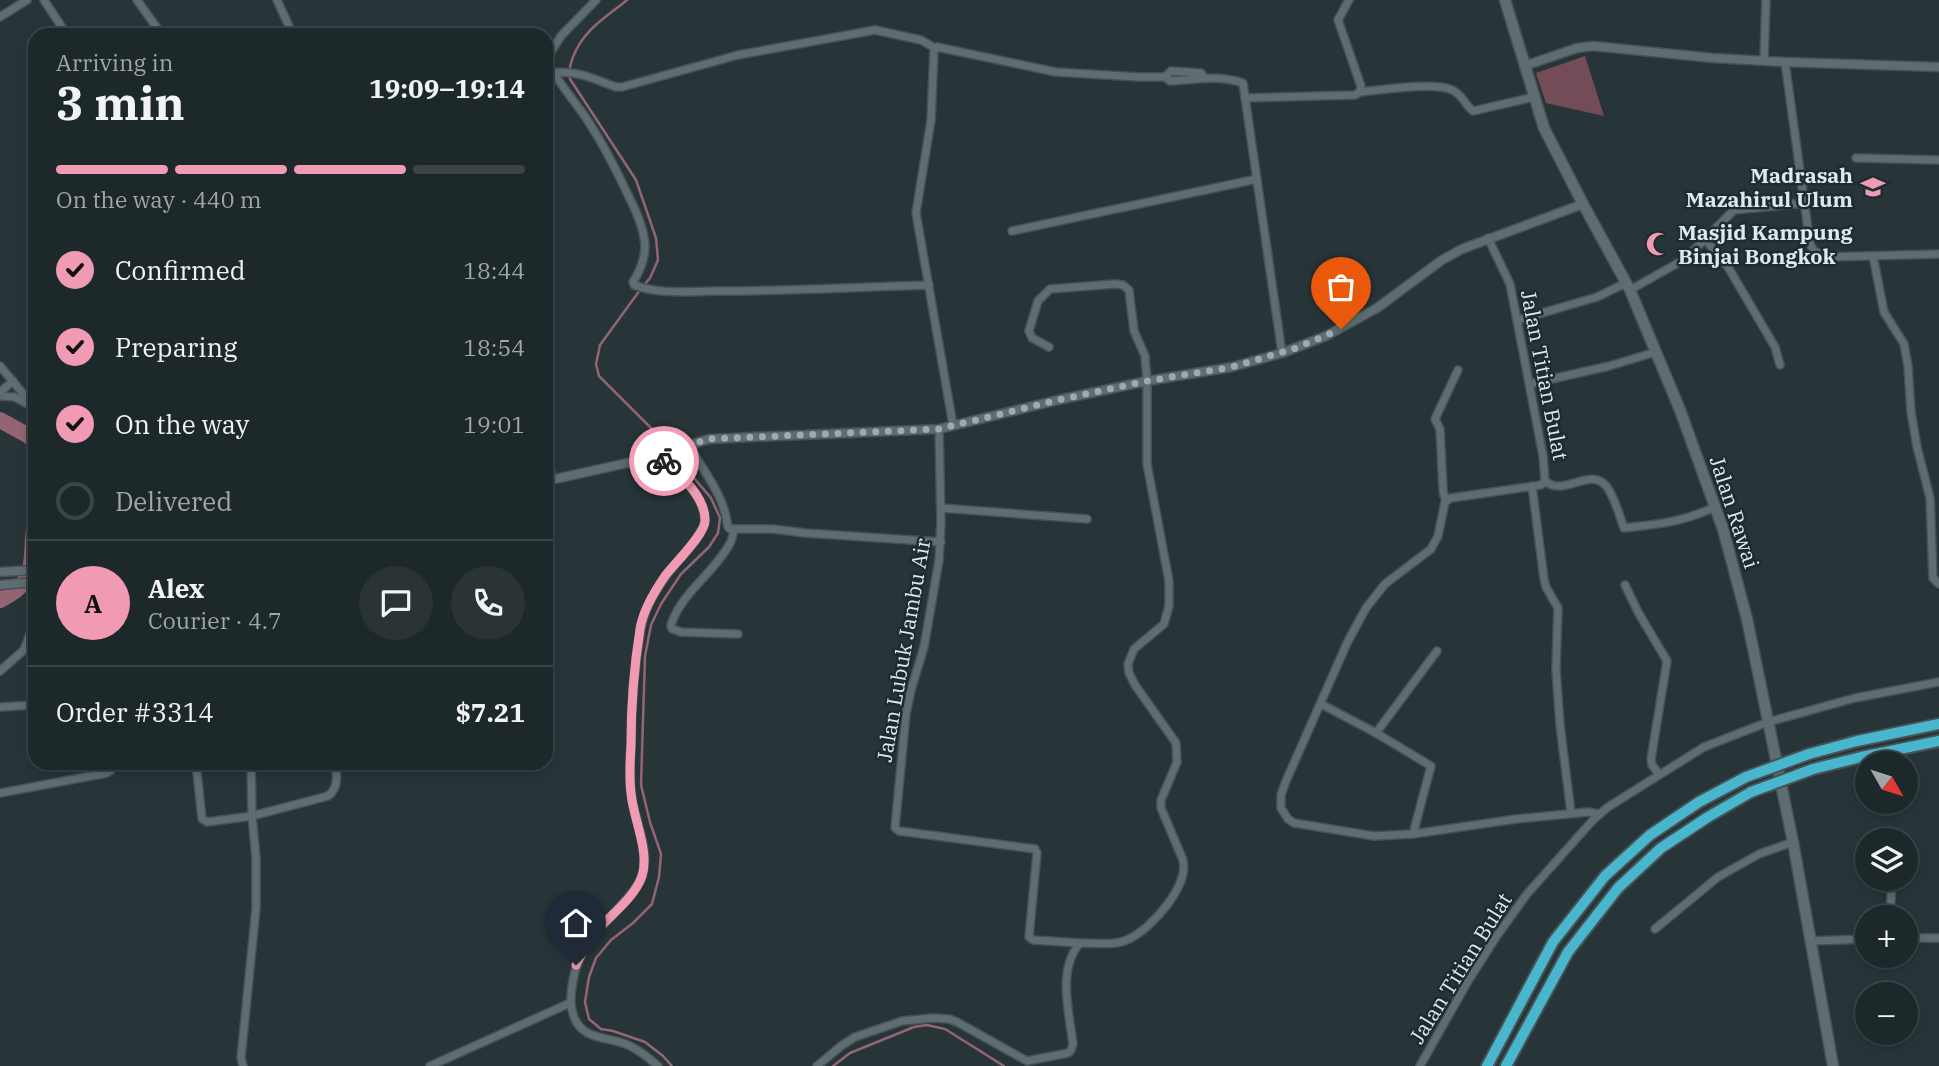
<!DOCTYPE html>
<meta charset="utf-8">
<style>
:root{--surface:#1d282b;--page:#2a3437;--text:#f1f3f6;--muted:#a0a6a9;--line:#3b4447;--accent:#f19ab3}
body{margin:0;font-family:"IBM Plex Serif",serif;background:var(--page);color:var(--text);height:100vh;display:flex;flex-direction:column;font-size:26px;white-space:nowrap}
*{box-sizing:border-box;margin:0}
p{font-size:23px;color:var(--muted)}
.icon{flex:none;width:38px;height:38px;fill:none;stroke:currentColor;stroke-width:2;stroke-linecap:round;stroke-linejoin:round}
.map{position:relative;flex:1;overflow:hidden}
.details{position:absolute;left:28px;top:28px;width:525px;height:742px;display:flex;flex-direction:column;background:var(--surface);border-radius:21px;box-shadow:0 4px 10px #0003,0 0 0 2px var(--line)}
.details>*{flex:none}
.needle{width:46px;rotate:129deg}
.tools{position:absolute;left:1855px;top:751px;display:grid;gap:14px}
.tools a{display:grid;place-items:center;width:63px;height:63px;border-radius:50%;background:var(--surface);box-shadow:0 4px 10px #0003,0 0 0 2px var(--line);font-size:35px}
.pin{position:absolute;display:grid;place-items:center;width:60px;height:60px;color:#fff;margin:-72px -30px;border-radius:50% 50% 50% 0;rotate:-45deg;box-shadow:0 0 7px #0007}
.pin .icon{rotate:45deg}
.courier{position:absolute;display:grid;place-items:center;width:70px;height:70px;margin:-35px;border:5px solid #f19ab3;border-radius:50%;background:#fff;color:#222;box-shadow:0 2px 9px #0007}
.headline em{font-style:normal;font-weight:800}
.headline div{display:flex;flex-direction:column-reverse}
.headline{display:flex;align-items:center;justify-content:space-between;height:119px;padding:0 28px}
h1{font-size:46px;font-weight:800;line-height:52px}
.bar{display:grid;grid-template-columns:repeat(4,1fr);gap:10px 7px;align-content:center;height:84px;padding:0 28px}
.bar i{height:9px;border-radius:5px;background:var(--line)}
.bar .on{background:var(--accent)}
.bar p{grid-column:span 4}
.line{display:flex;align-items:center;gap:18px;padding:0 28px;border-top:2px solid var(--line)}
.line div{flex:1}
.round{display:grid;place-items:center;flex:none;width:74px;height:74px;border-radius:37px;background:var(--page)}
ol{padding:0 28px;list-style:none}
li{display:flex;align-items:center;gap:21px;height:77px}
li p{margin-inline-start:auto}
li .icon{padding:7px;border-radius:50%;background:var(--accent);color:#111;stroke-width:4}
li:last-child{color:var(--muted)}
li i{width:38px;height:38px;border:4px solid var(--line);border-radius:50%}
.map>svg:first-child{display:block}
.green{fill:#734c57}
.lines{fill:none;stroke-linecap:round;stroke-linejoin:round}
.stream{stroke:#946472;stroke-width:2.5}
.river{stroke:#946472;stroke-width:16}
.minor-casing{stroke:#465255;stroke-width:10}
.tertiary-casing{stroke:#465255;stroke-width:11}
.secondary-casing{stroke:#465255;stroke-width:13}
.trunk-casing{stroke:#465255;stroke-width:14}
.minor{stroke:#5e6d71;stroke-width:7}
.tertiary{stroke:#5e6d71;stroke-width:8}
.secondary{stroke:#5e6d71;stroke-width:10}
.trunk{stroke:#48b6cd;stroke-width:10}
.trunk-bridge-casing{stroke:#465255;stroke-width:14;stroke-linecap:butt}
.trunk-bridge{stroke:#48b6cd;stroke-width:10}
.done{stroke:#9faaad;stroke-width:7;stroke-dasharray:0 12.6}
.route{stroke:#f19ab3;stroke-width:9}
.labels{text-anchor:middle;dominant-baseline:central;stroke-width:5;stroke-linejoin:round;paint-order:stroke}
.poi-label{font-size:21px;font-weight:bold;fill:#e0e9eb;stroke:#1e2b2f;text-anchor:end}
.street-label{font-size:21px;fill:#e0e9eb;stroke:#1e2b2f}
</style>
<div class="map">
<svg width="1939" height="1066" viewBox="0 0 1939 1066">
<rect width="100%" height="100%" fill="#273539"/>
<path class="green" d="M1585 56 1604 116 1546 103 1536 73Z"/>
<g class="lines">
<g class="stream">
<path d="M627 0C605 18 584 29 573 57 570 65 568 72 570 79L636 180 656 238 658 260 650 278 644 285"/>
<path d="M640 290 600 345 596 364 599 376 654 431 711 498 720 518 718 533 709 547 681 574 661 604 651 625 645 656 641 785 650 822 661 854 659 877 652 904 633 923 611 940 596 958 589 977 585 1002 589 1019 601 1029 613 1031 645 1042 663 1056 672 1066"/>
<path d="M833 1066 850 1053 914 1027 927 1025 945 1029 1004 1066"/>
</g>
<g class="river">
<path d="M0 420 29 436 35 442"/>
<path d="M0 600C42 579 28 560 35 522"/>
</g>
<g class="minor-casing">
<g id="minor">
<path d="M44 0 67 35"/>
<path d="M137 0 162 35"/>
<path d="M277 0 293 35"/>
<path d="M0 17 27 0"/>
<path d="M546 60C557 81 573 99 586 118 602 142 616 169 628 195 636 211 644 228 645 246 645 259 640 271 633 282L634 285C660 295 691 291 719 291 789 291 859 287 929 285"/>
<path d="M546 60 561 36 596 0"/>
<path d="M1764 61 1766 0"/>
<path d="M1785 62 1810 244 1814 251 1828 257 1939 254"/>
<path d="M553 73C574 69 597 80 616 87H622L738 55 875 30 921 40 935 48"/>
<path d="M1165 77 1171 71 1201 73 1204 77"/>
<path d="M1360 92C1381 90 1437 81 1454 91 1463 96 1465 105 1473 111L1534 97"/>
<path d="M1245 98 1355 95 1360 92 1361 86 1338 20 1349 0"/>
<path d="M1856 158 1939 160"/>
<path d="M1012 231 1257 179"/>
<path d="M1488 238 1510 284 1543 456 1545 481"/>
<path d="M1705 239 1728 267 1775 347 1780 365"/>
<path d="M1873 256 1884 312 1904 344 1908 366 1911 412 1917 447 1930 498 1933 578 1939 584"/>
<path d="M1630 290 1685 259 1734 210 1804 203"/>
<path d="M1518 320 1597 297 1626 283"/>
<path d="M0 366 35 408"/>
<path d="M1530 384 1609 366 1656 352"/>
<path d="M0 392 13 381"/>
<path d="M0 396 15 397 29 405"/>
<path d="M953 425 916 213 931 120 934 51 937 47 1056 72 1139 77H1165L1170 81C1195 80 1218 74 1243 83L1282 353"/>
<path d="M939 429 941 523 939 560 924 647 911 690 906 714 895 828 899 831 1035 849 1037 853 1029 937 1033 940 1080 943"/>
<path d="M546 436 552 480"/>
<path d="M689 445C704 473 724 494 728 527L730 529H773L805 533 941 542"/>
<path d="M1545 481 1541 485 1451 498 1445 502 1438 536 1431 549 1385 584 1366 608 1348 641 1286 781 1281 795V808L1288 819 1294 823 1374 836 1413 834 1516 819 1588 812 1599 814"/>
<path d="M1545 481C1564 498 1591 465 1607 487 1615 498 1619 515 1624 528 1659 524 1683 522 1715 507"/>
<path d="M1532 486 1544 579 1546 587 1558 608 1556 669 1560 725 1571 813"/>
<path d="M1447 499 1444 496 1443 489 1440 429 1435 419 1458 370"/>
<path d="M941 508 1087 519"/>
<path d="M734 530C733 535 732 541 729 545 713 574 681 593 671 625L672 629 681 632 738 634"/>
<path d="M1625 585 1638 612 1667 661 1651 759 1652 765 1659 774"/>
<path d="M0 671 24 650 35 620"/>
<path d="M1321 704 1376 733 1431 766 1413 834"/>
<path d="M0 707 35 705"/>
<path d="M1376 733 1437 651"/>
<path d="M196 763 202 819 207 822 252 816 328 796C339 788 337 775 335 763"/>
<path d="M0 793 107 773 111 770V763"/>
<path d="M1893 840V839"/>
<path d="M1890 917 1892 878"/>
<path d="M1655 929 1718 877 1759 854 1793 842"/>
<path d="M1906 938H1939"/>
<path d="M1811 941 1867 939"/>
<path d="M243 1066 241 1058 256 908V858L252 816 251 763"/>
<path d="M430 1066 570 1003"/>
<path d="M658 1066C649 1058 639 1050 628 1045 608 1036 583 1041 574 1017 569 1004 571 994 573 980 580 943 601 929 624 902 631 894 639 886 642 876 651 849 633 819 631 792 629 777 630 760 631 745 631 705 634 667 641 628 644 609 655 591 666 576 675 562 705 535 705 520 704 494 677 472 659 456"/>
<path d="M817 1066 841 1046 855 1037 902 1021 933 1018 949 1019 957 1022 1027 1061 1068 1053 1071 1050 1073 1044C1069 1012 1057 969 1080 943 1096 943 1115 946 1129 939 1152 928 1189 886 1183 860L1161 808V800L1177 762 1176 743 1135 685 1129 673 1128 664 1134 649 1164 624 1169 606V581L1147 464V381L1145 356 1134 331 1129 290 1123 285 1115 284 1050 289 1038 301 1029 331 1032 338 1049 347"/>
<path d="M1420 1066 1468 981 1496 937 1527 894 1593 820 1608 807 1704 747 1768 722 1855 698 1939 682"/>
</g>
</g>
<g class="tertiary-casing">
<g id="tertiary">
<path d="M1524 66 1577 48 1593 46 1713 58 1785 62 1939 67"/>
<path d="M546 481 659 456 679 448 709 439 939 429 1058 400 1147 381 1232 367 1282 353 1326 336 1377 308 1442 260 1462 249 1583 204"/>
<path d="M0 572 35 570"/>
<path d="M0 585 35 582"/>
</g>
</g>
<g class="secondary-casing">
<path id="secondary" d="M1505 0 1544 128 1583 204 1630 290 1680 410 1723 529 1747 619 1793 842 1833 1066"/>
</g>
<g class="trunk-casing">
<g id="trunk">
<path d="M1809 754 1857 741 1939 724"/>
<path d="M1813 769 1861 757 1939 741"/>
<path d="M1487 1066 1553 942 1605 876 1650 835 1699 802 1746 777"/>
<path d="M1506 1066 1568 952 1618 888 1661 848 1708 817 1751 792"/>
</g>
</g>
<use href="#minor" class="minor"/>
<use href="#tertiary" class="tertiary"/>
<use href="#secondary" class="secondary"/>
<use href="#trunk" class="trunk"/>
<g class="trunk-bridge-casing">
<g id="trunk-bridge">
<path d="M1746 777 1809 754"/>
<path d="M1751 792 1813 769"/>
</g>
</g>
<use href="#trunk-bridge" class="trunk-bridge"/>
</g>
<g class="lines">
<path class="done" d="M664 461 659 456 679 448 709 439 939 429 1058 400 1147 381 1232 367 1296 348 1341 329"/>
<path class="route" d="M576 965C583 950 590 937 602 925 616 911 635 896 642 876 650 852 633 818 631 793 629 777 630 761 631 745 631 706 634 667 640 629 643 610 654 592 665 576 674 564 705 534 705 521 706 497 680 475 664 461"/>
</g>
<defs>
<g id="school-bare" transform="scale(1.89)"><path d="M0-5L7-2L0 1L-7-2ZM-4 1L0 2.5L4 1V4Q0 6-4 4Z" fill="#f19ab3" stroke="#1e2b2f" stroke-width="2.5" paint-order="stroke"/></g>
<g id="mosque-bare" transform="scale(1.89)"><path d="M3.5-4.9A6 6 0 1 0 3.5 4.9A5 5 0 1 1 3.5-4.9Z" fill="#f19ab3" stroke="#1e2b2f" stroke-width="2.5" paint-order="stroke"/></g>
</defs>
<g fill-rule="evenodd">
<use href="#school-bare" x="1873" y="187"/>
<use href="#mosque-bare" x="1658" y="244"/>
</g>
<g class="labels">
<g class="poi-label">
<text x="1853" y="175">Madrasah<tspan x="1853" dy="24">Mazahirul Ulum</tspan></text>
<text x="1678" y="232" text-anchor="start">Masjid Kampung<tspan x="1678" dy="24">Binjai Bongkok</tspan></text>
</g>
<g class="street-label">
<text transform="translate(1545 375) rotate(79)">Jalan Titian Bulat</text>
<text transform="translate(1735 512) rotate(72)">Jalan Rawai</text>
<text transform="translate(903 650) rotate(-80)">Jalan Lubuk Jambu Air</text>
<text transform="translate(1460 968) rotate(-58)">Jalan Titian Bulat</text>
</g>
</g>
</svg>
<div class="tools">
<a><svg class="needle" viewBox="-14 -14 28 28"><path d="M0-13l5 13h-10z" fill="#e53935"/><path d="M0 13l5-13h-10z" fill="#a0a6a9"/></svg></a>
<a><svg class="icon" aria-label="layers" viewBox="0 0 24 24"><path d="M12 4l9 5-9 5-9-5zM3 14l9 5 9-5"/></svg></a>
<a>+</a>
<a>−</a>
</div>
<div class="pin" style="left:1341px;top:329px;background:#ea580c"><svg class="icon" aria-label="bag" viewBox="0 0 24 24"><path d="M5 8h14l-1 12H6zM9 8a3 3 0 0 1 6 0"/></svg></div>
<div class="pin" style="left:576px;top:965px;background:#1f2937"><svg class="icon" aria-label="home" viewBox="0 0 24 24"><path d="M3 11l9-7 9 7M6 9v11h12V9"/></svg></div>
<div class="courier" style="left:664px;top:461px"><svg class="icon" aria-label="bike" viewBox="0 0 24 24"><circle cx="6" cy="16" r="4"/><circle cx="18" cy="16" r="4"/><path d="M6 16l4-8h5l3 8M10 8l3 8H6M13 5h3"/></svg></div>
<section class="details">
<div class="headline"><div><h1>3 min</h1><p>Arriving in</p></div><em>19:09–19:14</em></div>
<div class="bar"><i class="on"></i><i class="on"></i><i class="on"></i><i></i><p>On the way · 440 m</p></div>
<ol>
<li><svg class="icon" aria-label="check" viewBox="0 0 24 24"><path d="M5 12l5 5 9-10"/></svg>Confirmed<p>18:44</p></li>
<li><svg class="icon" aria-label="check" viewBox="0 0 24 24"><path d="M5 12l5 5 9-10"/></svg>Preparing<p>18:54</p></li>
<li><svg class="icon" aria-label="check" viewBox="0 0 24 24"><path d="M5 12l5 5 9-10"/></svg>On the way<p>19:01</p></li>
<li><i></i>Delivered</li>
</ol>
<div class="line" style="height:126px"><b class="round" style="background:var(--accent);color:#111">A</b><div><b>Alex</b><p>Courier · 4.7</p></div><a class="round"><svg class="icon" aria-label="chat" viewBox="0 0 24 24"><path d="M4 5h16v11H9l-5 4z"/></svg></a><a class="round"><svg class="icon" aria-label="phone" viewBox="0 0 24 24"><path d="M5 4h4l2 5-3 2q2 4 5 5l2-3 5 2v4C11 20 4 13 5 4z"/></svg></a></div>
<div class="line" style="height:91px"><div>Order #3314</div><b>$7.21</b></div>
</section>
</div>
